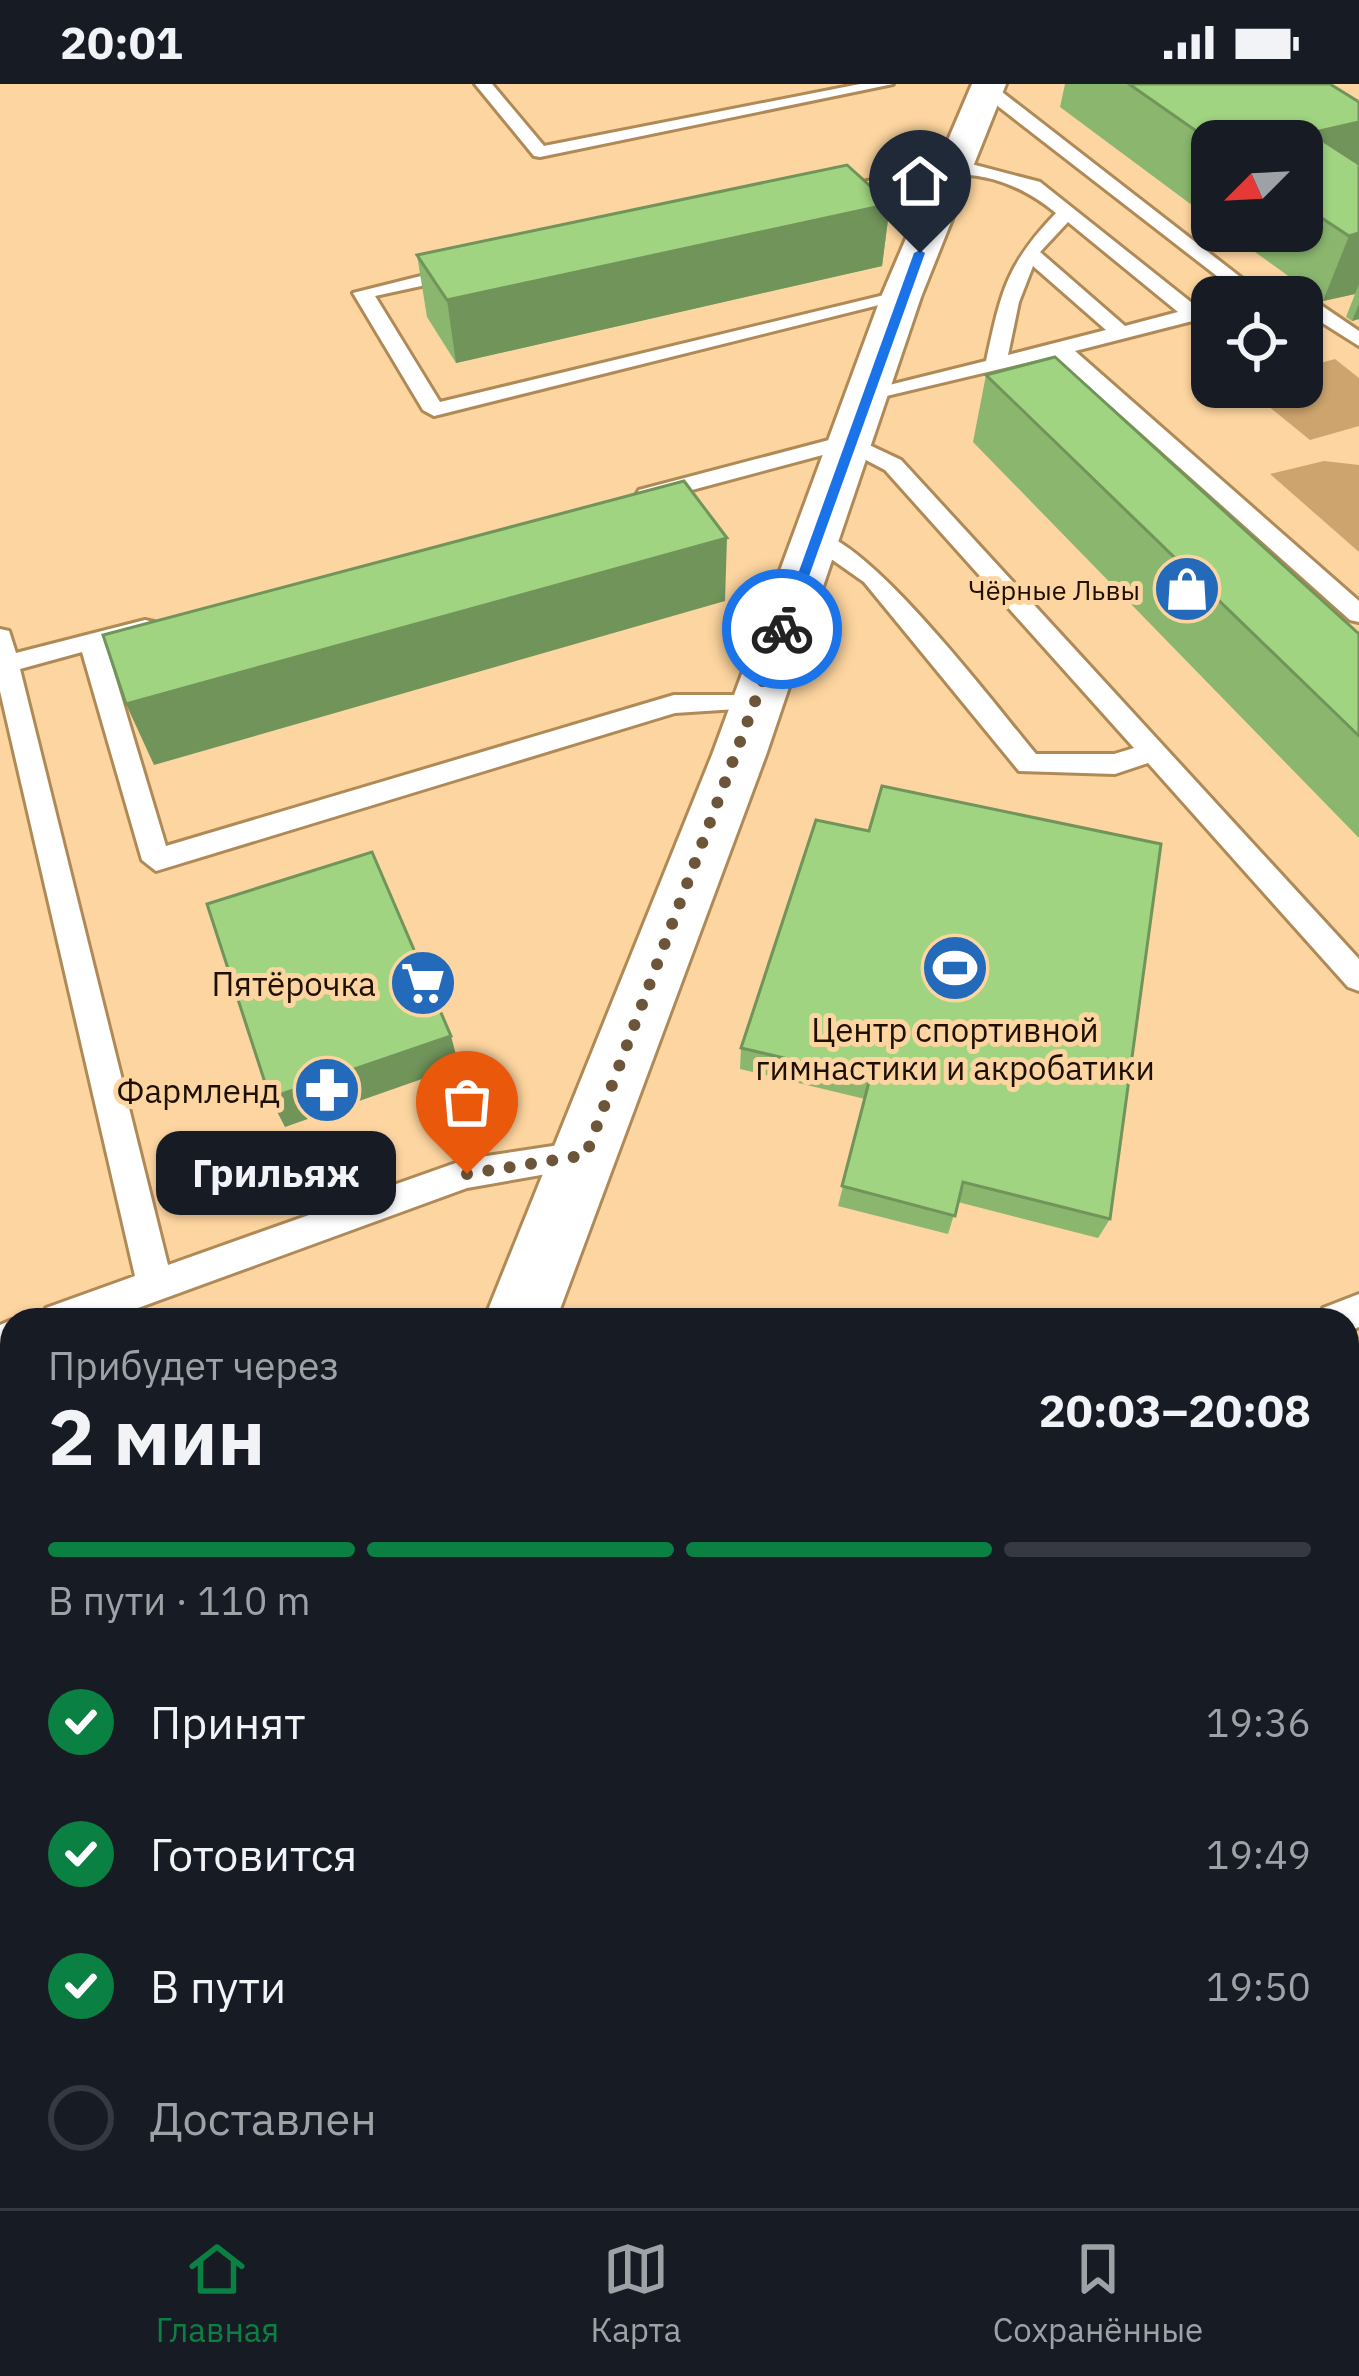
<!DOCTYPE html>
<html lang="ru">
<meta charset="utf-8">
<style>
:root{--surface:#171b24;--page:#242831;--text:#f1f3f6;--muted:#9ea1a6;--line:#363941;--accent:#0b8043}
body{margin:0;font-family:"IBM Plex Sans",sans-serif;background:var(--page);color:var(--text);height:100vh;display:flex;flex-direction:column;font-size:45px;white-space:nowrap}
*{box-sizing:border-box;margin:0}
p{font-size:39px;color:var(--muted)}
.icon{flex:none;width:66px;height:66px;fill:none;stroke:currentColor;stroke-width:2;stroke-linecap:round;stroke-linejoin:round}
.map{position:relative;flex:1;overflow:hidden}
.details{position:absolute;left:0px;top:1224px;width:1359px;height:900px;display:flex;flex-direction:column;background:var(--surface);border-radius:36px 36px 0 0;box-shadow:0 3px 9px #0004}
.details>*{flex:none}
.needle{width:78px;rotate:246deg}
.tools{position:absolute;left:1191px;top:36px;display:grid;gap:24px}
.tools a{display:grid;place-items:center;width:132px;height:132px;border-radius:24px;background:var(--surface);box-shadow:0 3px 9px #0004;font-size:60px}
.pin{position:absolute;display:grid;place-items:center;width:102px;height:102px;color:#fff;margin:-123px -51px;border-radius:50% 50% 50% 0;rotate:-45deg;box-shadow:0 0 12px #0007}
.pin .icon{rotate:45deg}
.courier{position:absolute;display:grid;place-items:center;width:120px;height:120px;margin:-60px;border:9px solid #1a73e8;border-radius:50%;background:#fff;color:#222;box-shadow:0 3px 15px #0007}
.bubble{position:absolute;height:84px;border-radius:24px;background:var(--surface);box-shadow:0 3px 9px #0004;font-size:39px;font-weight:800;line-height:84px;text-align:center}
.head em{font-style:normal;font-weight:800}
.head div{display:flex;flex-direction:column-reverse}
.head{display:flex;align-items:center;justify-content:space-between;height:204px;padding:0 48px}
h1{font-size:78px;font-weight:800;line-height:90px}
.bar{display:grid;grid-template-columns:repeat(4,1fr);gap:18px 12px;align-content:center;height:144px;padding:0 48px}
.bar i{height:15px;border-radius:9px;background:var(--line)}
.bar .selected{background:var(--accent)}
.bar p{grid-column:span 4}
ol{padding:0 48px;list-style:none}
li{display:flex;align-items:center;gap:36px;height:132px}
li p{margin-inline-start:auto}
li .icon{padding:12px;border-radius:50%;background:var(--accent);color:#fff;stroke-width:4}
li:last-child{color:var(--muted)}
li i{width:66px;height:66px;border:6px solid var(--line);border-radius:50%}
.status{display:flex;justify-content:space-between;align-items:center;height:84px;padding:0 60px;background:var(--surface);direction:ltr}
.status svg{height:33px;fill:currentColor}
.tabs{display:flex;justify-content:space-around;align-items:center;height:168px;border-top:3px solid var(--line);background:var(--surface);font-size:33px;color:var(--muted)}
.tabs a{display:grid;justify-items:center;gap:6px}
.tabs .selected{color:var(--accent)}
.map>svg:first-child{display:block}
.green{fill:#cda46d}
.lines{fill:none;stroke-linecap:round;stroke-linejoin:round}
.service-casing{stroke:#af8a57;stroke-width:6}
.minor-casing{stroke:#af8a57;stroke-width:6}
.service{fill:#fff;fill-rule:evenodd}
.minor{fill:#fff;fill-rule:evenodd}
.wall{fill:#8ab66e}
.shaded-wall{fill:#70945a}
.building{fill:#a0d480;stroke:#70945a;stroke-width:3}
.route{fill:#1a73e8}
.done{stroke:#6c5538;stroke-width:12;stroke-dasharray:0 21.6}
.labels{text-anchor:middle;dominant-baseline:central;stroke-width:10;stroke-linejoin:round;paint-order:stroke}
.far-poi-label{font-size:27px;fill:#1e1000;stroke:#fdd5a0;text-anchor:end}
.poi-label{font-size:33px;fill:#1e1000;stroke:#fdd5a0;text-anchor:end}
</style>
<div class="status"><b>20:01</b><svg viewBox="0 0 49 12"><path d="M0 12V9h3v3zM5 12V6h3v6zM10 12V3h3v9zM15 12V0h3v12zM26 1h20v11H26zM47 4h2v5h-2z"/></svg></div>
<div class="map">
<svg width="1359" height="2124" viewBox="0 0 1359 2124">
<rect width="100%" height="100%" fill="#fdd5a0"/>
<g class="green">
<path d="M1335 275 1359 294V342L1310 356 1245 303H1302V284Z"/>
<path d="M1324 377 1359 381V468L1270 390Z"/>
</g>
<g class="lines">
<g class="service-casing">
<g id="service">
<path d="M475 0H492L544 62 860 0H893L540 73 534 72Z"/>
<path d="M981 1H993L1266 213H1244L981 9Z"/>
<path d="M956 76 1040 98 1197 223 1212 222V232L1075 267 1359 517V538L1350 536 1055 272 857 319V309L986 277C1001 208 1006 181 1056 129 977 65 915 95 826 114L817 109ZM1068 138 1178 228 1125 242 1040 168ZM1033 182 1106 246 1008 271 1019 218Z"/>
<path d="M465 181 475 187 472 191 375 212 440 318 901 207 911 213 434 332 423 326 353 209Z"/>
<path d="M1295 213H1309L1359 247V262L1302 226V213Z"/>
<path d="M848 351 901 376 1359 875V907L1348 903 1148 679 1115 690 1019 687 864 498 807 458V448C857 437 1001 629 1036 670H1114L1134 664 885 386 845 365 647 418 636 411 639 406Z"/>
<path d="M145 536 154 538 157 544 154 550 106 562 166 762 674 611H766L770 617 766 623 675 629 156 787 142 776 82 568 20 585 168 1181 467 1075 586 1057 598 1061 603 1071 598 1081 467 1104 105 1236H41L46 1224 135 1192 0 607V545L9 547 16 569Z"/>
<path d="M1359 1210V1243L1347 1248V1236H1318L1323 1224Z"/>
<path d="M12 1236V1270L0 1275V1241Z"/>
<path d="M1359 1726V1772L1347 1777V1731Z"/>
<path d="M12 1928V1975L0 1980V1933Z"/>
<path d="M587 2112H637L641 2124H591Z"/>
<path d="M662 2112H728L723 2124H657Z"/>
</g>
</g>
<g class="minor-casing">
<g id="minor">
<path d="M972 0H1006L921 213 766 671 556 1236H484L712 671 881 213Z"/>
<path d="M112 2112H210L205 2124H107Z"/>
</g>
</g>
<use href="#service" class="service"/>
<use href="#minor" class="minor"/>
</g>
<g class="wall">
<path d="M1065 0H1330L1359 18V235L1352 237 1346 233 1355 210 1323 217 1226 147H1302V57H1212V136L1060 23Z"/>
<path d="M890 120 882 182 456 279 427 233 417 171Z"/>
<path d="M986 291 1359 550V754L973 358Z"/>
<path d="M816 736 1110 1135 1098 1154 958 1118 948 1150 838 1122 865 1015 740 985 741 964Z"/>
</g>
<g class="shaded-wall">
<path d="M1359 38V96L1311 49Z"/>
<path d="M890 120 882 182 456 279 447 216Z"/>
<path d="M1359 149V200L1355 210 1323 217 1349 152Z"/>
<path d="M1359 220V235L1352 237Z"/>
<path d="M727 454 725 517 154 681 126 620Z"/>
<path d="M451 952 459 982 285 1043 270 1014Z"/>
</g>
<g class="building">
<path d="M1129 0H1330L1359 18V38L1311 49 1359 80V149L1349 152 1302 121V57L1212 58Z"/>
<path d="M847 81 890 120 447 216 417 171Z"/>
<path d="M1055 273 1359 550V652L986 291Z"/>
<path d="M684 397 727 454 126 620 103 551Z"/>
<path d="M882 702 1161 760 1110 1135 963 1098 955 1132 842 1102 870 994 741 964 816 736 869 747Z"/>
<path d="M372 768 451 952 270 1014 207 820Z"/>
<path d="M1359 1404V1616L1347 1623V1410Z"/>
</g>
<path class="route" d="M920 166 925 169 790 545 777 548 914 169Z"/>
<g class="lines">
<path class="done" d="M467 1090 586 1071 782 545"/>
</g>
<defs>
<g id="shop-disc" transform="scale(3.45)"><circle r="9.5" fill="#236aba" stroke="#fdd5a0"/><path d="M-5-2.5h2.3a2.7 3.5 0 0 1 5.4 0H5L5.5 6h-11ZM-1.5-2.5h3a1.5 2.3 0 0 0-3 0Z" fill="#fff"/></g>
<g id="stadium-disc" transform="scale(3.45)"><circle r="9.5" fill="#236aba" stroke="#fdd5a0"/><path d="M0-5a6.5 5 0 1 0 0 10a6.5 5 0 1 0 0-10ZM-3.5-1.8h7v3.6h-7Z" fill="#fff"/></g>
<g id="supermarket-disc" transform="scale(3.45)"><circle r="9.5" fill="#236aba" stroke="#fdd5a0"/><path d="M-6-5.5h2.5l.6 2H6L4.5 2H-2.5L-4.4-4H-6ZM-1.5 3.2a1.3 1.3 0 1 0 .1 0ZM3 3.2a1.3 1.3 0 1 0 .1 0Z" fill="#fff"/></g>
<g id="pharmacy-disc" transform="scale(3.45)"><circle r="9.5" fill="#236aba" stroke="#fdd5a0"/><path d="M-2-6h4v4h4v4h-4v4h-4v-4h-4v-4h4Z" fill="#fff"/></g>
</defs>
<g fill-rule="evenodd">
<use href="#shop-disc" x="1187" y="505"/>
<use href="#stadium-disc" x="955" y="884"/>
<use href="#supermarket-disc" x="423" y="899"/>
<use href="#pharmacy-disc" x="327" y="1006"/>
</g>
<g class="labels">
<g class="far-poi-label">
<text x="1140" y="505">Чёрные Львы</text>
</g>
<g class="poi-label">
<text x="376" y="899">Пятёрочка</text>
<text x="955" y="945" text-anchor="middle">Центр спортивной<tspan x="955" dy="38">гимнастики и акробатики</tspan></text>
<text x="280" y="1006">Фармленд</text>
</g>
</g>
</svg>
<div class="tools">
<a><svg class="needle" viewBox="-14 -14 28 28"><path d="M0-13l5 13h-10z" fill="#e53935"/><path d="M0 13l5-13h-10z" fill="#9ea1a6"/></svg></a>
<a><svg class="icon" aria-label="locate" viewBox="0 0 24 24"><circle cx="12" cy="12" r="6"/><path d="M12 2v4M12 18v4M2 12h4M18 12h4"/></svg></a>
</div>
<div class="pin" style="left:467px;top:1090px;background:#ea580c"><svg class="icon" aria-label="bag" viewBox="0 0 24 24"><path d="M5 8h14l-1 12H6zM9 8a3 3 0 0 1 6 0"/></svg></div>
<div class="pin" style="left:920px;top:169px;background:#1f2937"><svg class="icon" aria-label="home" viewBox="0 0 24 24"><path d="M3 11l9-7 9 7M6 9v11h12V9"/></svg></div>
<div class="courier" style="left:782px;top:545px"><svg class="icon" aria-label="bike" viewBox="0 0 24 24"><circle cx="6" cy="16" r="4"/><circle cx="18" cy="16" r="4"/><path d="M6 16l4-8h5l3 8M10 8l3 8H6M13 5h3"/></svg></div>
<div class="bubble" style="left:156px;top:1047px;width:240px">Грильяж</div>
<section class="details">
<div class="head"><div><h1>2 мин</h1><p>Прибудет через</p></div><em>20:03–20:08</em></div>
<div class="bar"><i class="selected"></i><i class="selected"></i><i class="selected"></i><i></i><p>В пути · 110 m</p></div>
<ol>
<li><svg class="icon" aria-label="check" viewBox="0 0 24 24"><path d="M5 12l5 5 9-10"/></svg>Принят<p>19:36</p></li>
<li><svg class="icon" aria-label="check" viewBox="0 0 24 24"><path d="M5 12l5 5 9-10"/></svg>Готовится<p>19:49</p></li>
<li><svg class="icon" aria-label="check" viewBox="0 0 24 24"><path d="M5 12l5 5 9-10"/></svg>В пути<p>19:50</p></li>
<li><i></i>Доставлен</li>
</ol>
</section>
</div>
<nav class="tabs">
<a class="selected"><svg class="icon" aria-label="home" viewBox="0 0 24 24"><path d="M3 11l9-7 9 7M6 9v11h12V9"/></svg>Главная</a>
<a><svg class="icon" aria-label="map" viewBox="0 0 24 24"><path d="M3 6l6-2 6 2 6-2v14l-6 2-6-2-6 2zM9 4v14M15 6v14"/></svg>Карта</a>
<a><svg class="icon" aria-label="saved" viewBox="0 0 24 24"><path d="M7 4h10v16l-5-4-5 4z"/></svg>Сохранённые</a>
</nav>
